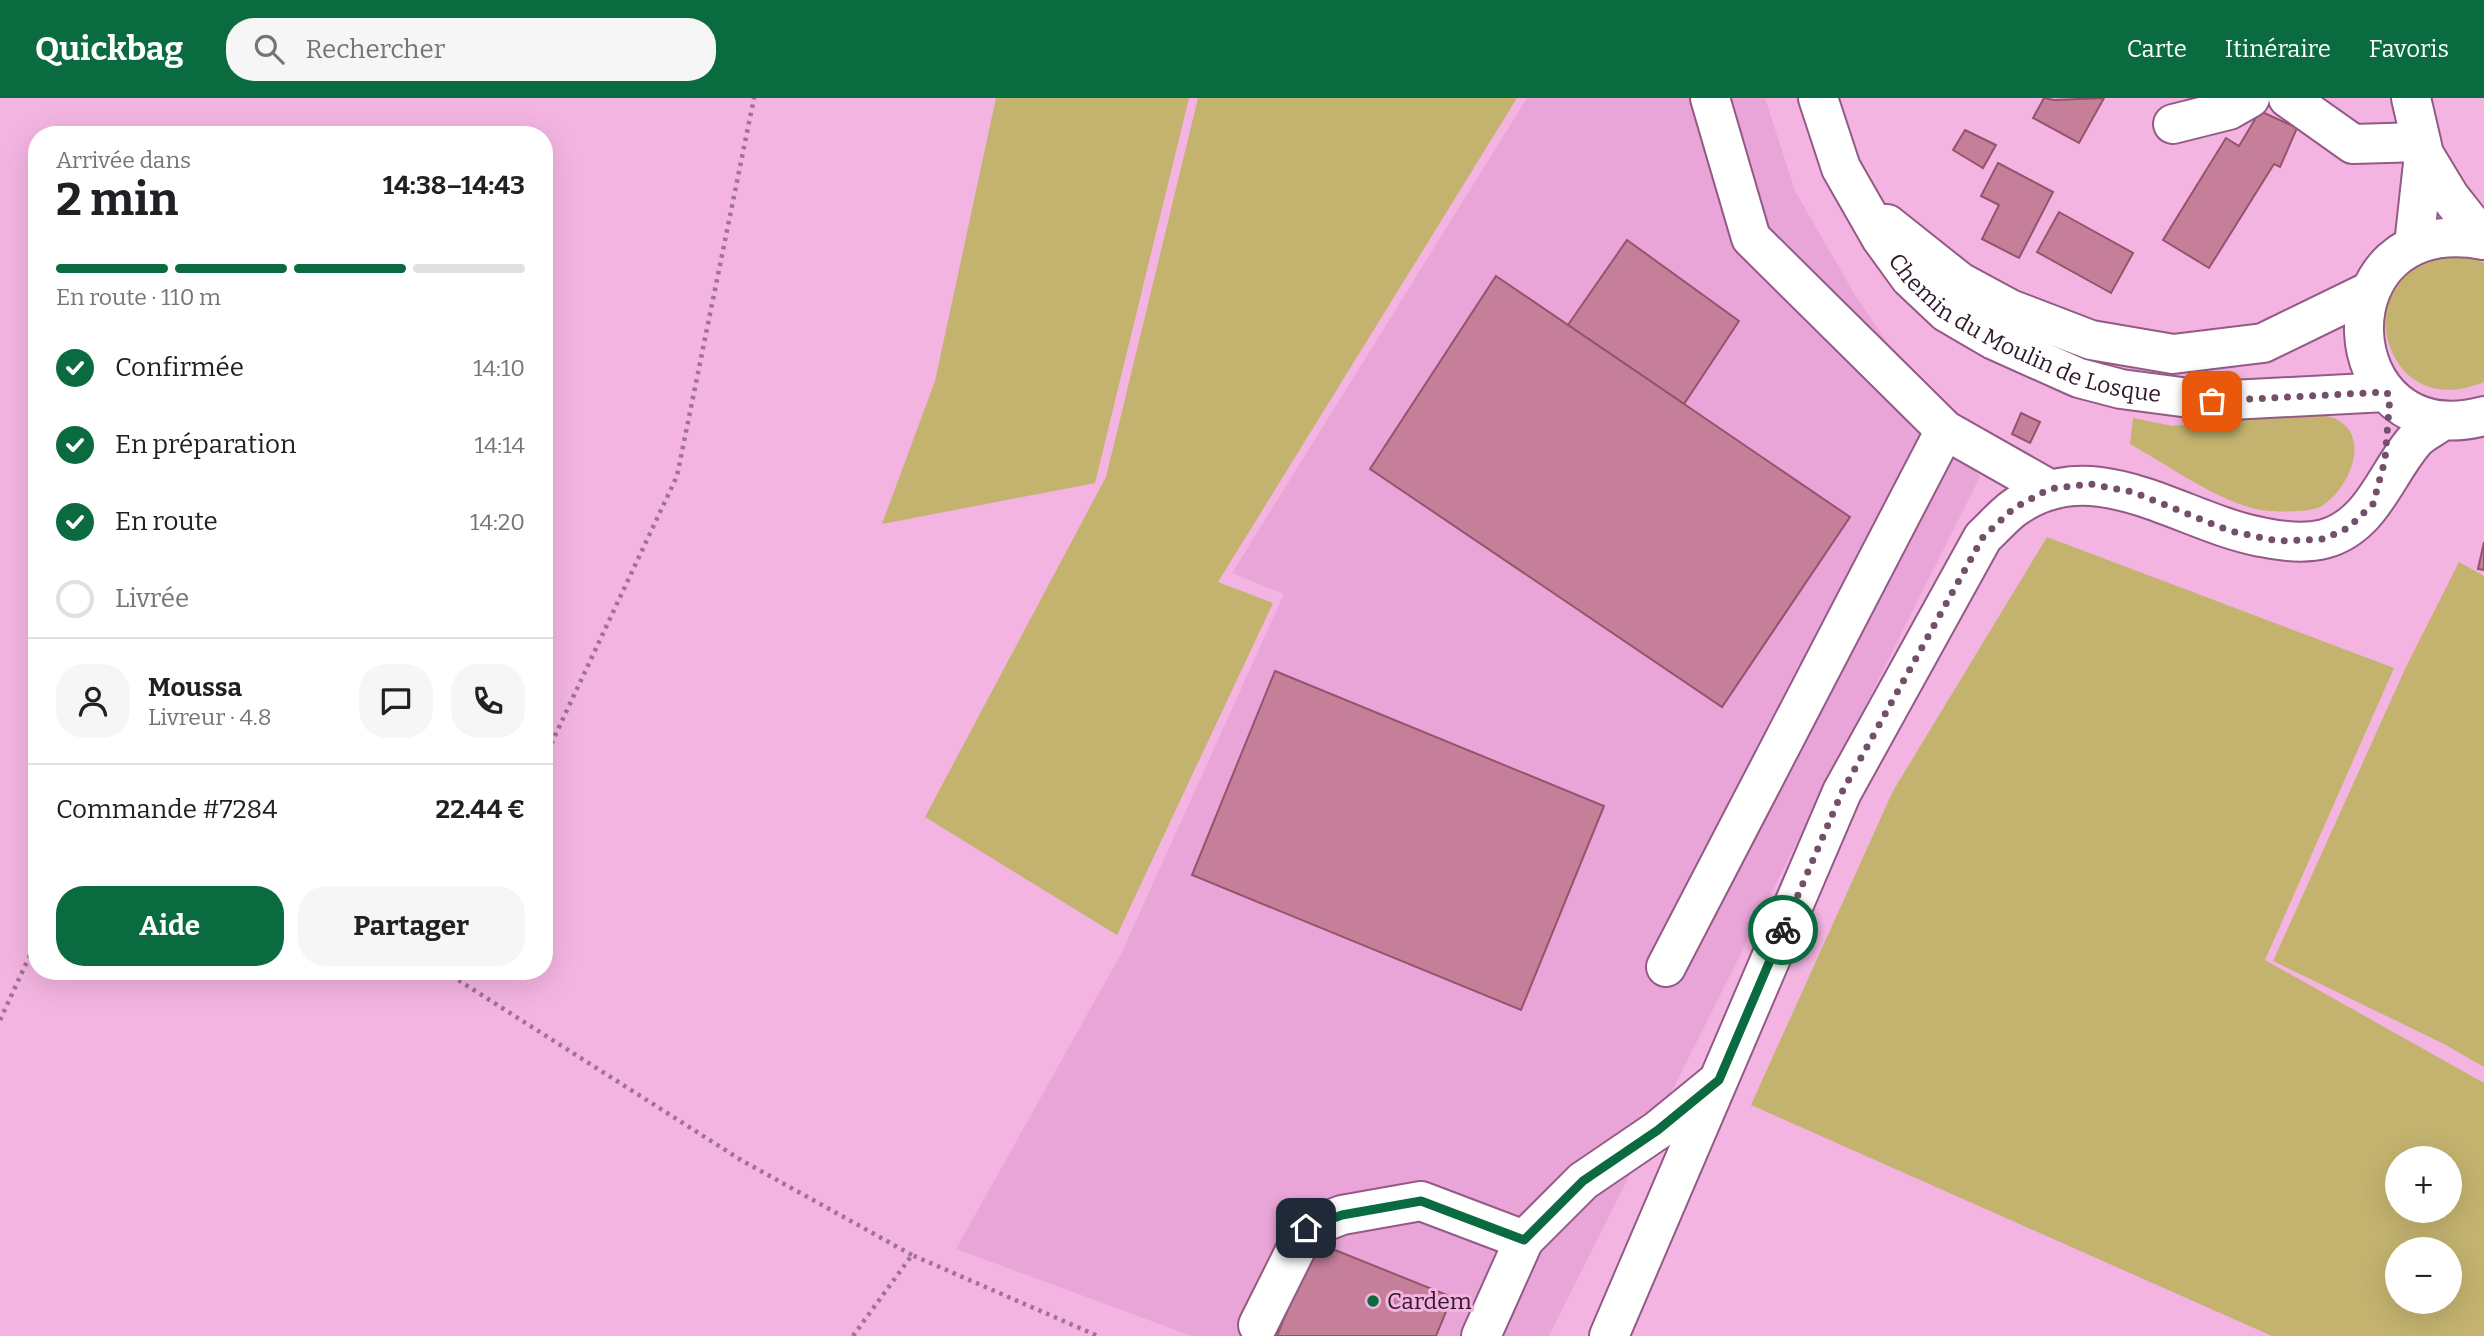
<!DOCTYPE html>
<html lang="fr">
<meta charset="utf-8">
<style>
:root{--surface:#fff;--page:#f6f6f6;--text:#202124;--muted:#757577;--line:#e0e0e0;--accent:#0b6b40}
body{margin:0;font-family:Bitter,serif;background:var(--page);color:var(--text);height:100vh;display:flex;flex-direction:column;font-size:26px;white-space:nowrap}
*{box-sizing:border-box;margin:0}
p{font-size:23px;color:var(--muted)}
.icon{flex:none;width:38px;height:38px;fill:none;stroke:currentColor;stroke-width:2;stroke-linecap:round;stroke-linejoin:round}
.map{position:relative;flex:1;overflow:hidden}
.side{position:absolute;left:28px;top:28px;width:525px;height:854px;display:flex;flex-direction:column;background:var(--surface);border-radius:28px;box-shadow:0 7px 28px #0002}
.side>*{flex:none}
.fabs{position:absolute;left:2385px;top:1048px;display:grid;gap:14px}
.fabs a{display:grid;place-items:center;width:77px;height:77px;border-radius:50%;background:var(--surface);box-shadow:0 7px 28px #0002;font-size:35px}
.pin{position:absolute;display:grid;place-items:center;width:60px;height:60px;color:#fff;margin:-30px;border-radius:14px;box-shadow:0 4px 10px #0006}
.courier{position:absolute;display:grid;place-items:center;width:70px;height:70px;margin:-35px;border:5px solid #0b6b40;border-radius:50%;background:#fff;color:#222;box-shadow:0 2px 9px #0007}
.head em{font-style:normal;font-weight:700}
.head div{display:flex;flex-direction:column-reverse}
.head{display:flex;align-items:center;justify-content:space-between;height:119px;padding:0 28px}
h1{font-size:46px;font-weight:700;line-height:52px}
.bar{display:grid;grid-template-columns:repeat(4,1fr);gap:10px 7px;align-content:center;height:84px;padding:0 28px}
.bar i{height:9px;border-radius:5px;background:var(--line)}
.bar .on{background:var(--accent)}
.bar p{grid-column:span 4}
.line{display:flex;align-items:center;gap:18px;padding:0 28px;border-top:2px solid var(--line)}
.line div{flex:1}
.round{display:grid;place-items:center;flex:none;width:74px;height:74px;border-radius:28px;background:var(--page)}
ol{padding:0 28px;list-style:none}
li{display:flex;align-items:center;gap:21px;height:77px}
li p{margin-inline-start:auto}
li .icon{padding:7px;border-radius:50%;background:var(--accent);color:#fff;stroke-width:4}
li:last-child{color:var(--muted)}
li i{width:38px;height:38px;border:4px solid var(--line);border-radius:50%}
.button{display:flex;gap:14px;margin-top:auto;padding:14px 28px}
.button a{flex:1;height:80px;border-radius:28px;background:var(--accent);color:#fff;font-size:28px;font-weight:700;line-height:80px;text-align:center}
.button a+a{background:var(--page);color:var(--text)}
header{display:flex;align-items:center;gap:42px;box-sizing:border-box;height:98px;padding:0 35px;background:var(--accent);color:#fff}
header strong{font-size:33px}
nav{display:flex;gap:38px;margin-inline-start:auto;font-size:24px}
.search{width:490px;height:63px;background:var(--page);display:flex;align-items:center;gap:18px;box-sizing:border-box;padding:0 24px;border-radius:28px;color:var(--muted);font-size:26px}
.map>svg:first-child{display:block}
.built{fill:#eaa5d8}
.green{fill:#c3b36f;fill-rule:evenodd}
.building{fill:#c67f99;stroke:#96536d;stroke-width:2}
.lines{fill:none;stroke-linecap:round;stroke-linejoin:round}
.minor-casing{stroke:#935a85;stroke-width:42}
.path{stroke:#a07293;stroke-width:4.5;stroke-dasharray:3.5 5;stroke-linecap:butt}
.minor{stroke:#fff;stroke-width:38}
.done{stroke:#744f6a;stroke-width:7;stroke-dasharray:0 12.6}
.route{stroke:#0b6b40;stroke-width:9}
.poi-dot{fill:#0b6b40;stroke:#f3b4e1;stroke-width:2.5}
.labels{text-anchor:middle;dominant-baseline:central;stroke-width:6;stroke-linejoin:round;paint-order:stroke}
.street-label{font-size:23px;fill:#30182a;stroke:#f3b4e1}
.poi-label{font-size:23px;fill:#30182a;stroke:#f3b4e1;text-anchor:start}
</style>
<header>
<strong>Quickbag</strong>
<div class="search"><svg class="icon" aria-label="search" viewBox="0 0 24 24"><circle cx="10" cy="10" r="6"/><path d="M15 15l6 6"/></svg>Rechercher</div>
<nav><a>Carte</a><a>Itinéraire</a><a>Favoris</a></nav>
</header>
<div class="map">
<svg width="2484" height="1238" viewBox="0 0 2484 1238">
<rect width="100%" height="100%" fill="#f3b4e1"/>
<path class="built" d="M1527 0H1765L1795 93 1855 197 1980 379 1549 1238H1192L956 1151 1121 856 1284 496 1232 475Z"/>
<g class="green">
<path d="M996 0H1189L1095 385 882 426 935 283Z"/>
<path d="M1198 0H1517L1218 484 1273 505 1117 837 925 719 1106 379Z"/>
<path d="M2471 159 2484 165V284C2381 327 2353 180 2427 161 2441 158 2457 160 2471 159Z"/>
<path d="M2296 316C2307 317 2323 316 2334 320 2373 337 2349 391 2322 408 2312 414 2282 414 2269 413 2227 410 2168 367 2130 346L2133 320 2172 328Z"/>
<path d="M2047 439 2394 570 2265 862 2484 985V1238H2272L1751 1007 1893 693ZM2398 1060H2450V1113H2398ZM2398 1152H2450V1204H2398Z"/>
<path d="M2459 464 2484 478V969L2444 946 2273 863 2406 569Z"/>
</g>
<g class="building">
<path d="M2044 0 2054 2 2104 0 2079 45 2033 20Z"/>
<path d="M2260 13 2297 30 2280 69 2274 66 2209 170 2163 142 2226 40 2239 48Z"/>
<path d="M1965 32 1996 47 1983 70 1953 52Z"/>
<path d="M1998 65 2053 94 2019 160 1982 141 1999 107 1981 98Z"/>
<path d="M2059 114 2133 155 2111 195 2037 154Z"/>
<path d="M1627 142 1739 223 1684 306 1568 227Z"/>
<path d="M1496 178 1850 419 1722 609 1370 371Z"/>
<path d="M2021 315 2040 324 2030 345 2012 336Z"/>
<path d="M2484 444V472L2478 471Z"/>
<path d="M1275 573 1604 708 1521 912 1192 777Z"/>
<path d="M1315 1144 1452 1199 1436 1238H1277Z"/>
</g>
<g class="lines">
<g class="minor-casing">
<g id="minor">
<path d="M1710 0 1751 140 1945 332 2049 391"/>
<path id="s1" d="M1818 0 1841 70 1881 140 1910 180 1946 214 1994 242 2079 280 2121 291 2212 303 2386 294"/>
<path d="M2288 0 2353 46 2421 44"/>
<path d="M2411 0 2424 56 2450 99 2484 142"/>
<path d="M2173 26 2229 12 2250 0"/>
<path d="M1887 126 1960 184 2010 211 2091 242 2173 256 2263 245 2370 193"/>
<path d="M2484 142C2317 111 2331 359 2484 318"/>
<path d="M2414 147 2424 56"/>
<path d="M1666 869 1945 332"/>
<path d="M1258 1227 1306 1131 1342 1117 1421 1103 1524 1142 1583 1083 1658 1032 1713 987"/>
<path d="M1481 1238 1524 1142"/>
<path d="M1609 1238 1842 694 1983 439C1993 430 2003 418 2014 410 2094 352 2180 424 2261 439 2280 443 2305 446 2324 441 2373 428 2386 374 2416 341 2423 334 2434 329 2442 323"/>
</g>
</g>
<g class="path">
<path d="M544 661 677 378 754 0"/>
<path d="M444 873 741 1062 912 1157"/>
<path d="M0 922 37 842"/>
<path d="M853 1238 912 1157 1098 1238"/>
</g>
<use href="#minor" class="minor"/>
</g>
<g class="lines">
<path class="done" d="M1783 832 1842 694 1983 439 2014 410 2049 391 2090 386 2133 394 2230 433 2278 443 2324 441 2348 430 2373 406 2385 362 2390 298 2386 294 2212 303"/>
<path class="route" d="M1306 1130 1342 1117 1421 1103 1524 1142 1583 1083 1658 1032 1719 982 1783 832"/>
</g>
<circle class="poi-dot" cx="1373" cy="1203" r="7"/>
<g class="labels">
<g class="street-label">
<text stroke="none"><textPath href="#s1" startOffset="331">Chemin du Moulin de Losque</textPath></text>
</g>
<g class="poi-label">
<text x="1387" y="1203">Cardem</text>
</g>
</g>
</svg>
<div class="fabs">
<a>+</a>
<a>−</a>
</div>
<div class="pin" style="left:2212px;top:303px;background:#ea580c"><svg class="icon" aria-label="bag" viewBox="0 0 24 24"><path d="M5 8h14l-1 12H6zM9 8a3 3 0 0 1 6 0"/></svg></div>
<div class="pin" style="left:1306px;top:1130px;background:#1f2937"><svg class="icon" aria-label="home" viewBox="0 0 24 24"><path d="M3 11l9-7 9 7M6 9v11h12V9"/></svg></div>
<div class="courier" style="left:1783px;top:832px"><svg class="icon" aria-label="bike" viewBox="0 0 24 24"><circle cx="6" cy="16" r="4"/><circle cx="18" cy="16" r="4"/><path d="M6 16l4-8h5l3 8M10 8l3 8H6M13 5h3"/></svg></div>
<section class="side">
<div class="head"><div><h1>2 min</h1><p>Arrivée dans</p></div><em>14:38–14:43</em></div>
<div class="bar"><i class="on"></i><i class="on"></i><i class="on"></i><i></i><p>En route · 110 m</p></div>
<ol>
<li><svg class="icon" aria-label="check" viewBox="0 0 24 24"><path d="M5 12l5 5 9-10"/></svg>Confirmée<p>14:10</p></li>
<li><svg class="icon" aria-label="check" viewBox="0 0 24 24"><path d="M5 12l5 5 9-10"/></svg>En préparation<p>14:14</p></li>
<li><svg class="icon" aria-label="check" viewBox="0 0 24 24"><path d="M5 12l5 5 9-10"/></svg>En route<p>14:20</p></li>
<li><i></i>Livrée</li>
</ol>
<div class="line" style="height:126px"><a class="round"><svg class="icon" aria-label="person" viewBox="0 0 24 24"><circle cx="12" cy="8" r="4"/><path d="M4 21q1-7 8-7t8 7"/></svg></a><div><b>Moussa</b><p>Livreur · 4.8</p></div><a class="round"><svg class="icon" aria-label="chat" viewBox="0 0 24 24"><path d="M4 5h16v11H9l-5 4z"/></svg></a><a class="round"><svg class="icon" aria-label="phone" viewBox="0 0 24 24"><path d="M5 4h4l2 5-3 2q2 4 5 5l2-3 5 2v4C11 20 4 13 5 4z"/></svg></a></div>
<div class="line" style="height:91px"><div>Commande #7284</div><b>22.44 €</b></div>
<div class="button"><a>Aide</a><a>Partager</a></div>
</section>
</div>
